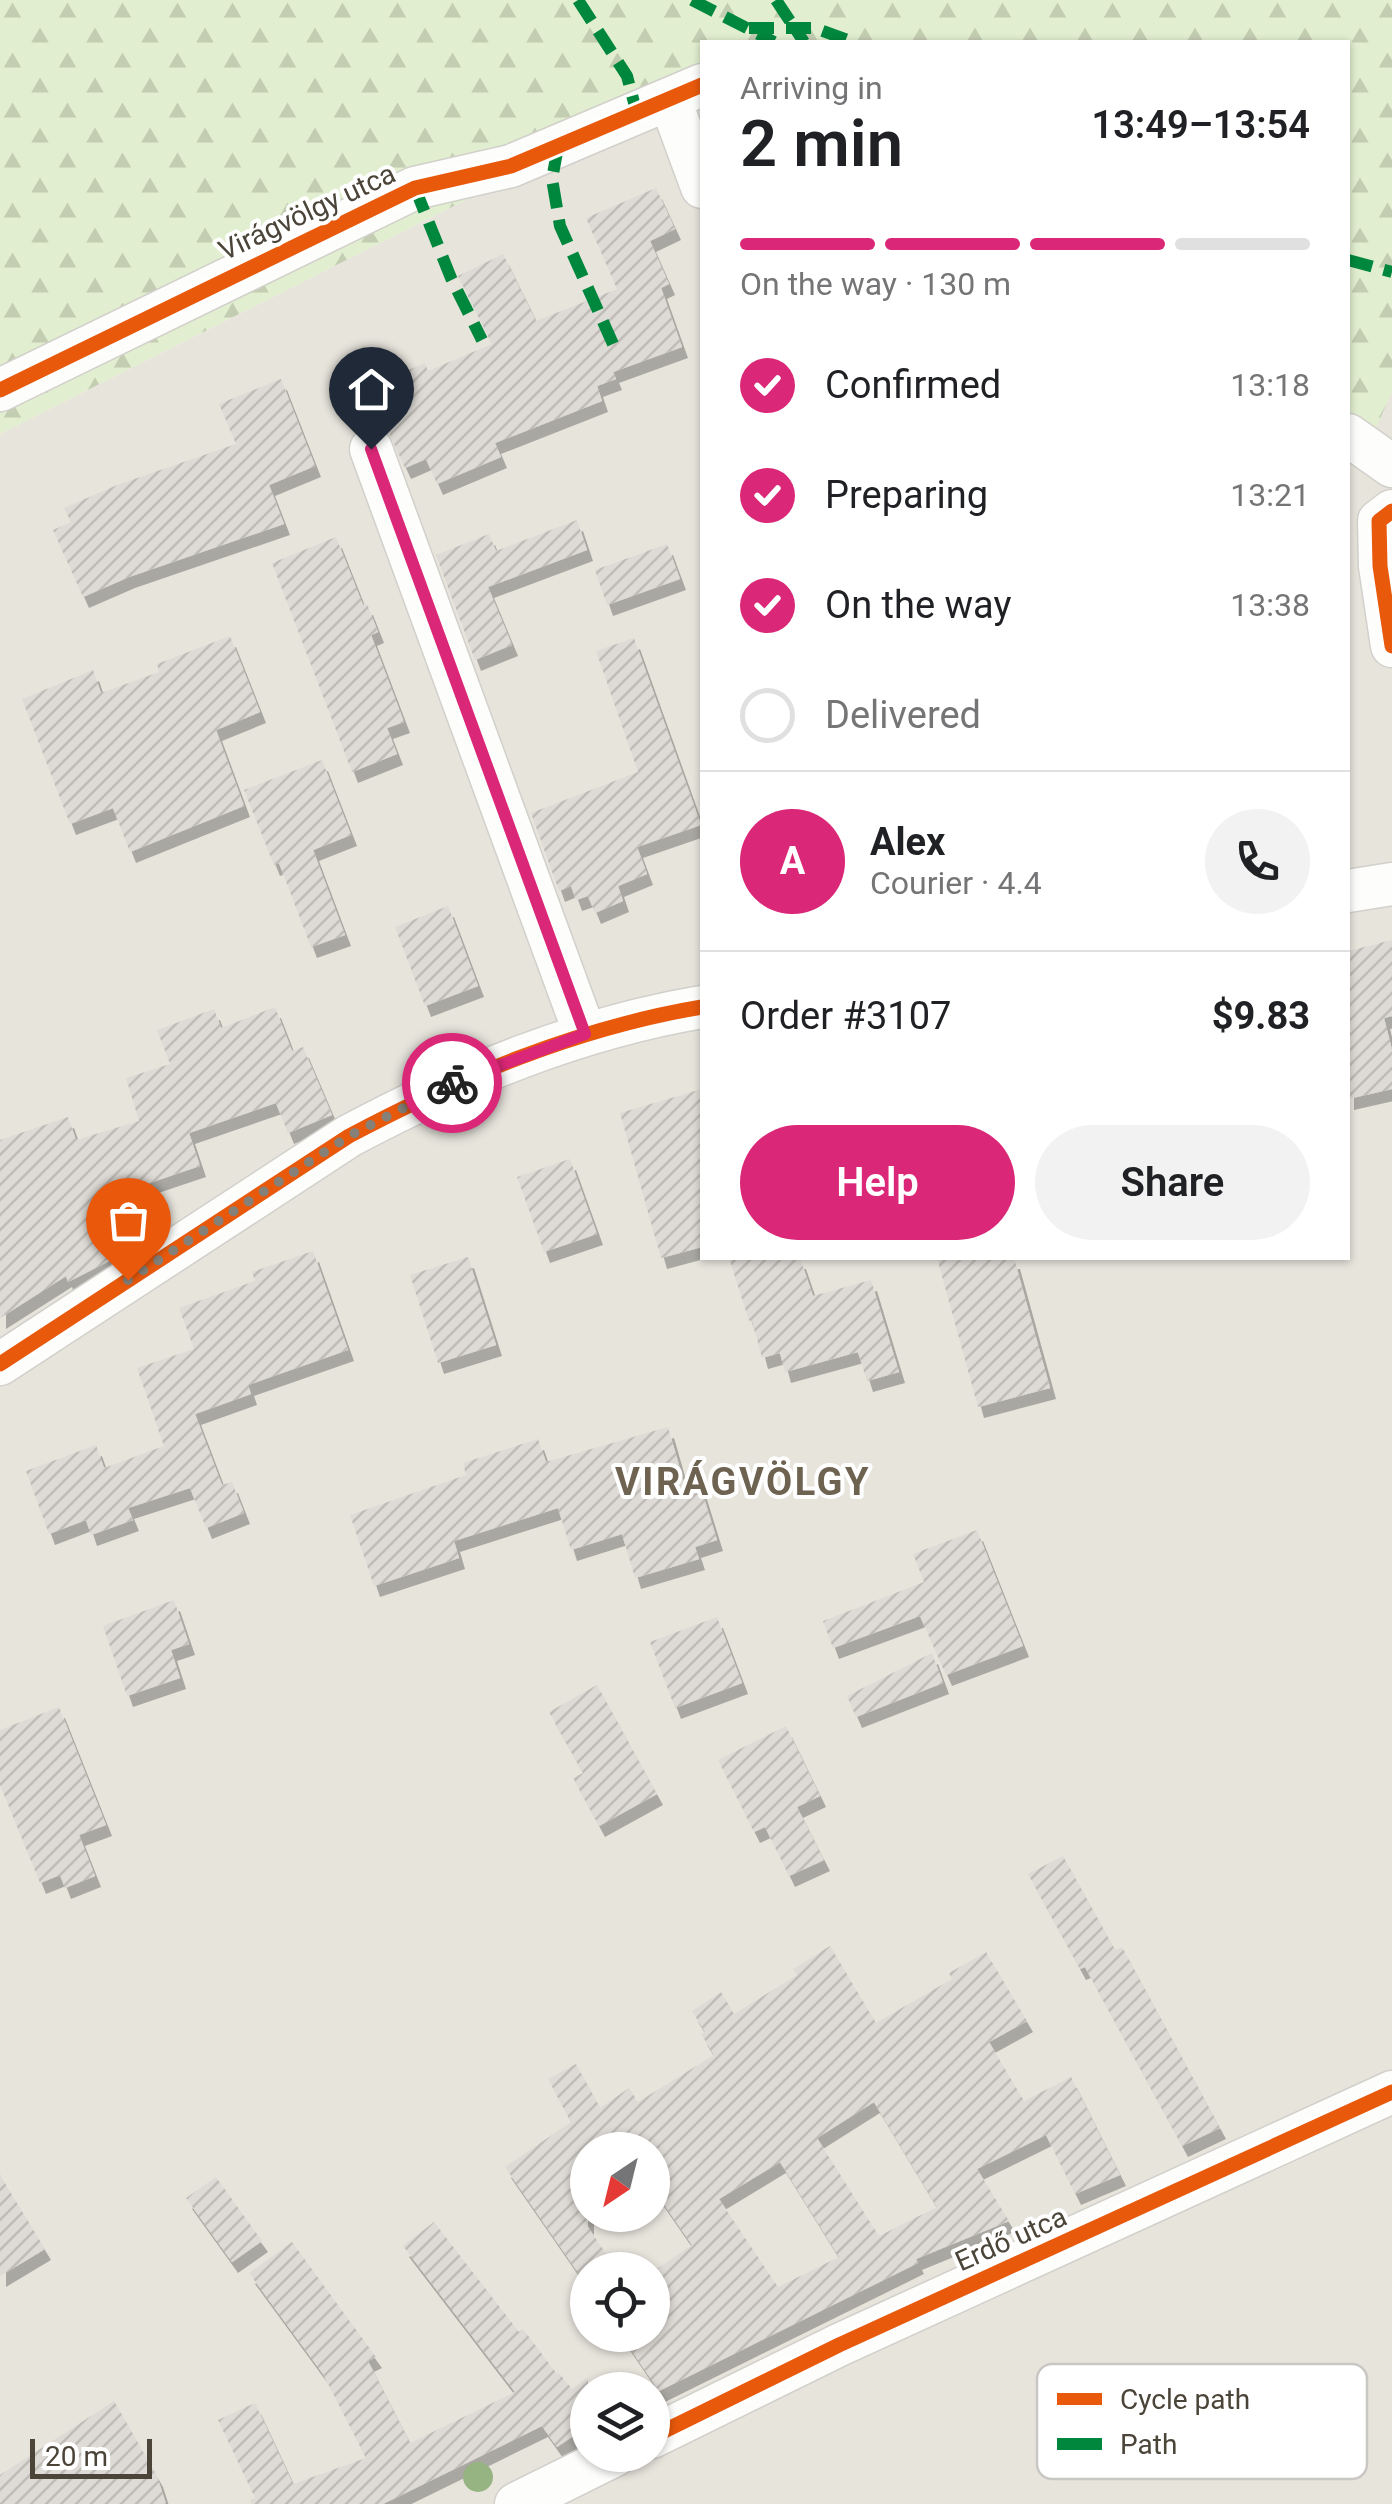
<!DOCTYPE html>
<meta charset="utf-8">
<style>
:root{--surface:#fff;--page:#f2f2f2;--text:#202124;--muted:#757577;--line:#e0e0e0;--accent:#db2777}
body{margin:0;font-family:Roboto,sans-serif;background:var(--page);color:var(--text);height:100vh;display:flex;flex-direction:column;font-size:38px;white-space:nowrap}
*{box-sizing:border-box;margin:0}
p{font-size:32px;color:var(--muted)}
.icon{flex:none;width:55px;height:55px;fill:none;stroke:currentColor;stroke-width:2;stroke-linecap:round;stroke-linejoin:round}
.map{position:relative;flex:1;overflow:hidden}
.sheet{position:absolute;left:700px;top:40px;width:650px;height:1220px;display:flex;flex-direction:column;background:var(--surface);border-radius:0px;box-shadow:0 2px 8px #0004}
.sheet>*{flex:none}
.needle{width:65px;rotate:215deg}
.buttons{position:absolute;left:570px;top:2132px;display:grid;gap:20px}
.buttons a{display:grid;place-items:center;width:100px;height:100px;border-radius:50%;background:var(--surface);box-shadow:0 2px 8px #0004;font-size:50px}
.scale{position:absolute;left:30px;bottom:25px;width:122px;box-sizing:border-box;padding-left:10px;border:5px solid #4b4439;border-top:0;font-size:28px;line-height:35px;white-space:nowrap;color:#4b4439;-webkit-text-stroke:8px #fff;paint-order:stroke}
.pin{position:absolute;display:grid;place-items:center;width:85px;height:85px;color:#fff;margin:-102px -42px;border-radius:50% 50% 50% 0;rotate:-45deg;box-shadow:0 0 10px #0007}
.pin .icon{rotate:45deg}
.courier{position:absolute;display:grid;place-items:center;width:100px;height:100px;margin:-50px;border:8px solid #db2777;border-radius:50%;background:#fff;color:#222;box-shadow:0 2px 12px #0007}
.head em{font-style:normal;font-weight:600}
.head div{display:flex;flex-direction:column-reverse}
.head{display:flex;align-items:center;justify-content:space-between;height:170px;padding:0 40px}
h1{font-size:65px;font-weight:600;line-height:75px}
.bar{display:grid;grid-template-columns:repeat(4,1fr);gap:15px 10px;align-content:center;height:120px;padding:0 40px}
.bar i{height:12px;border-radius:8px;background:var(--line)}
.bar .selected{background:var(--accent)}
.bar p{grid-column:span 4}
.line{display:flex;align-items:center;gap:25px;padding:0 40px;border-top:2px solid var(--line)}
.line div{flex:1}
.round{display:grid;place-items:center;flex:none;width:105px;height:105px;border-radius:52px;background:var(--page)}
ol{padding:0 40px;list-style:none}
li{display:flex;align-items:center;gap:30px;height:110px}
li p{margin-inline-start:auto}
li .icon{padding:10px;border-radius:50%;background:var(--accent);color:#fff;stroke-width:4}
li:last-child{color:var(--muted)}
li i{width:55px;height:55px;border:5px solid var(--line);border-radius:50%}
.button{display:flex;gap:20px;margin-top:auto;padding:20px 40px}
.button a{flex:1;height:115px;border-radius:60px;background:var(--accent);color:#fff;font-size:40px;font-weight:600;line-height:115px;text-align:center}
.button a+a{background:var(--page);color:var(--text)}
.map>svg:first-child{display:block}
.residential{fill:#e7e4dc;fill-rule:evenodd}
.forest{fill:url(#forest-firs)}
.building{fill:url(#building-hatch);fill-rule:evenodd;filter:url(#shadow)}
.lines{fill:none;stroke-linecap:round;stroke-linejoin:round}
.minor-casing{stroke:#d2d0cb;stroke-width:45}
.minor{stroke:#fdfdfc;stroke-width:42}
.quiet{stroke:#00873e;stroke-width:12;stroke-dasharray:25 12;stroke-linecap:butt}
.cycleway-casing{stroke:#fff;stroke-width:21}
.cycleway{stroke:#e8590c;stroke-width:15}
.tree{fill:#96b382}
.done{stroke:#868178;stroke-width:10;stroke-dasharray:0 18}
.route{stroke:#db2777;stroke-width:12}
.labels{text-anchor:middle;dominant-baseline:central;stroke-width:8;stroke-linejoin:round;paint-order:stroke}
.street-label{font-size:28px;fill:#4b4439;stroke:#fff}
.district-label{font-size:38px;font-weight:bold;letter-spacing:2.5px;fill:#6e6250;stroke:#fff}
.key{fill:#fff;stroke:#c9c7c4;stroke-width:2.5}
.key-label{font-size:28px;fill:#4b4439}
</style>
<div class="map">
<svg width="1392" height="2504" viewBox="0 0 1392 2504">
<defs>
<pattern id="forest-firs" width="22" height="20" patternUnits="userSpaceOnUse" patternTransform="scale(2.5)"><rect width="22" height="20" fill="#e1eecf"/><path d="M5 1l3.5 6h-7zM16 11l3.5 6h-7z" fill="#c3cdb2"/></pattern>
<pattern id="building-hatch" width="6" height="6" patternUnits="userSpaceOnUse" patternTransform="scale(2.5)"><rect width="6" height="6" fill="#dedbd6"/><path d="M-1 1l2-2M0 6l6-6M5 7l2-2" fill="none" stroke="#c0bdb8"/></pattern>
<filter id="shadow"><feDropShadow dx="6" dy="11" stdDeviation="0" flood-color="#0004"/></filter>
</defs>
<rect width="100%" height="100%" fill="#f4f2ee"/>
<path class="residential" d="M702 85V1258H1348V435L1367 447 1392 392V2504H0V434L637 114ZM588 2150H652V2215H588ZM588 2270H652V2335H588ZM588 2390H652V2455H588Z"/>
<path class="forest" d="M0 0H1392V392L1367 448 1348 435V42H702V85L637 114 0 434Z"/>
<g class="building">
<path d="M656 188 675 229 650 241 669 284 661 288 682 347 613 372 616 379 597 386 602 401 495 443 501 457 437 484 426 459 405 468 368 387 425 363 428 371 492 344 458 276 503 254 536 321 617 289 586 218Z"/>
<path d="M281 379 315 466 269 485 284 524 129 577 83 597 53 530 71 522 64 508 117 485 236 444 219 404Z"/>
<path d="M577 520 587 550 488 587 512 645 475 660 436 555 489 534 496 551Z"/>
<path d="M336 537 363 605 367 604 378 632 371 635 404 722 387 728 397 754 352 772 272 563Z"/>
<path d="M667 544 680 579 607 605 595 570Z"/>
<path d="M230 636 260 712 216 730 244 806 130 852 113 808 70 824 22 699 93 670 101 693 159 672 157 664Z"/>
<path d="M634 638 701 825 637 847 647 874 618 886 623 901 595 913 588 896 576 900 571 886 559 891 531 813 638 772 596 651Z"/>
<path d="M322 760 351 835 313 850 345 935 311 947 279 863 274 865 244 790Z"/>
<path d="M448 906 478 986 425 1006 395 927Z"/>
<path d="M1392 940V1016L1384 1018 1392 1050V1089L1348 1099V951Z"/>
<path d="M275 1007 292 1051 303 1047 332 1115 288 1133 276 1103 189 1133 200 1166 96 1201 115 1258 68 1282 66 1276 0 1318V1140L68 1117 76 1140 139 1121 126 1078 170 1064 157 1030 214 1009 221 1028Z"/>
<path d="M702 1089V1247L661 1258 620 1113Z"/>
<path d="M570 1159 597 1234 544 1252 517 1177Z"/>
<path d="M313 1251 348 1350 248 1385 251 1394 195 1414 222 1485 232 1482 244 1513 206 1528 190 1488 128 1508 133 1520 91 1535 86 1520 49 1534 26 1471 96 1445 104 1468 164 1446 137 1368 194 1349 179 1308 255 1281 252 1272Z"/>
<path d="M468 1257 496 1345 438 1363 410 1275Z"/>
<path d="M729 1258H800L813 1296 871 1280 899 1372 867 1381 858 1352 785 1372 780 1353 762 1358 752 1320 749 1321Z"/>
<path d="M937 1258H1014L1050 1388 978 1407Z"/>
<path d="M668 1427 685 1486 699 1482 717 1540 695 1547 699 1559 635 1578 622 1534 571 1550 558 1508 454 1541 459 1558 374 1586 350 1515 466 1475 463 1463 538 1439 546 1462Z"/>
<path d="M977 1530 1023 1646 946 1675 920 1616 833 1648 823 1621 924 1582 913 1554Z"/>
<path d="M174 1600 189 1644 171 1650 180 1678 127 1696 103 1626Z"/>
<path d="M717 1617 742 1683 675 1708 650 1642Z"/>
<path d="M932 1653 943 1683 856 1717 847 1696Z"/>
<path d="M597 1685 657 1794 599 1826 573 1778 583 1773 549 1712Z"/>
<path d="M59 1707 106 1825 79 1835 95 1876 65 1888 60 1875 40 1883 0 1785V1730Z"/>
<path d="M786 1726 820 1796 797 1807 824 1860 789 1876 765 1827 754 1832 718 1760Z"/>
<path d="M1063 1856 1115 1950 1122 1947 1220 2128 1182 2146 1085 1967 1080 1969 1028 1874Z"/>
<path d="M830 1946 876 2023 952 1979 949 1973 986 1952 1027 2021 989 2042 1024 2101 1071 2077 1120 2175 1075 2194 1046 2135 977 2169 1009 2221 916 2259 918 2263 659 2391 621 2335H652V2272L692 2245 652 2187V2150H588V2227L617 2270H588V2287L505 2167 571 2122 548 2079 576 2064 600 2108 629 2088 638 2102 714 2055 701 2034 705 2032 692 2011 721 1992 734 2014 797 1975 793 1969ZM874 2102 937 2207 879 2236 817 2138ZM780 2162 839 2257 778 2287 719 2199Z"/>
<path d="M0 2175 45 2249 0 2276Z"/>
<path d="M216 2177 262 2241 232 2262 186 2198Z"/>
<path d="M434 2222 519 2332 523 2329 557 2374 559 2373 572 2389 588 2377V2426L557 2447 542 2426 383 2504H251L250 2500 255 2498 218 2420 255 2403 293 2484 366 2458 323 2374 249 2273 292 2242 376 2357 368 2361 410 2443 515 2392 403 2246Z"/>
<path d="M114 2401 157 2476 166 2504H0V2475Z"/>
</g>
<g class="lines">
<g class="minor-casing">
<g id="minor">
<path d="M670 100 702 187"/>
<path d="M0 390 415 188 511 166 702 85"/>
<path d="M1348 435 1392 466"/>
<path d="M371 449 585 1034"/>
<path d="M1392 511 1379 521 1380 566 1392 646"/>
<path d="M1348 891 1392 884"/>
<path d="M0 1364 349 1136C460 1077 577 1028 702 1007"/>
<path d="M652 2437 839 2345 1392 2092"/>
<path d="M516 2504 615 2455"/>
</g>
</g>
<use href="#minor" class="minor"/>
<g class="quiet">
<path d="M578 0 627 76 637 114"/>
<path d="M692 0 774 42"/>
<path d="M776 0 804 42"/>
<path d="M749 28H815L853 42"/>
<path d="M558 147 552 179 560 226 613 344"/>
<path d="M415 188 451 278 482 340"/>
<path d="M1348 260 1392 272"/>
</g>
<g class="cycleway-casing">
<g id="cycleway">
<path d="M0 390 415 188 511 166 702 85"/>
<path d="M1392 511 1379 521 1380 566 1392 646"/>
<path d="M0 1364 349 1136C460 1077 577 1028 702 1007"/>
<path d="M652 2437 839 2345 1392 2092"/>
</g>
</g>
<use href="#cycleway" class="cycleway"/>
</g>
<circle class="tree" cx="478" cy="2477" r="15"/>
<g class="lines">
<path class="done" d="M128 1280 349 1136 452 1083"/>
<path class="route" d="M371 449 585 1034 452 1083"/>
</g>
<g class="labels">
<g class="street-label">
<text transform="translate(307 212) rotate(-25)">Virágvölgy utca</text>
<text transform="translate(1011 2239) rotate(-24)">Erdő utca</text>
</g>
<g class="district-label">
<text x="743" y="1482">VIRÁGVÖLGY</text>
</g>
</g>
<rect x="1037" y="2364" width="330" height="115" rx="15" class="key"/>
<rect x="1057" y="2393" width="45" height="12" fill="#e8590c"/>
<rect x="1057" y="2438" width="45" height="12" fill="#00873e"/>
<g class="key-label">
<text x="1120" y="2409">Cycle path</text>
<text x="1120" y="2454">Path</text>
</g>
</svg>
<div class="buttons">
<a><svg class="needle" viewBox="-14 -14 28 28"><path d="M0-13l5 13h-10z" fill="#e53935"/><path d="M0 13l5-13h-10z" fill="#757577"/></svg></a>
<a><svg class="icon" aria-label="locate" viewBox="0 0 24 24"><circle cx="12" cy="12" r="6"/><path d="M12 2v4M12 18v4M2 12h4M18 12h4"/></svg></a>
<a><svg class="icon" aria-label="layers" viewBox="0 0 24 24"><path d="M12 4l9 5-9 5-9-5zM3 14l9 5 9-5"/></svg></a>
</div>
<div class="scale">20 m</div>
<div class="pin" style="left:128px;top:1280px;background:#ea580c"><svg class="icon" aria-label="bag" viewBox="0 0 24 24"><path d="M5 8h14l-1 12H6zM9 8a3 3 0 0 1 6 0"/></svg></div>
<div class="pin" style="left:371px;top:449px;background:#1f2937"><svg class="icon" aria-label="home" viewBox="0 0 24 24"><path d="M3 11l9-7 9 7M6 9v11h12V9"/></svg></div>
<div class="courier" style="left:452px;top:1083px"><svg class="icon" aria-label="bike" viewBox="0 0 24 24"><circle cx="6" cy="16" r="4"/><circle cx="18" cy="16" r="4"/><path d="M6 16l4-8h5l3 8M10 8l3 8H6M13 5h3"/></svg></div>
<section class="sheet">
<div class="head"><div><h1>2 min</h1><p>Arriving in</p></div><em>13:49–13:54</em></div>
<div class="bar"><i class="selected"></i><i class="selected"></i><i class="selected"></i><i></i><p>On the way · 130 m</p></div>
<ol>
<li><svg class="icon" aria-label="check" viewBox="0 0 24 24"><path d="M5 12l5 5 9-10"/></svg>Confirmed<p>13:18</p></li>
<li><svg class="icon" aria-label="check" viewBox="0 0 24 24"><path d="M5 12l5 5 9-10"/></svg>Preparing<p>13:21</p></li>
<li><svg class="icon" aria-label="check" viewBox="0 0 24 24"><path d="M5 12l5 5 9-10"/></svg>On the way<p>13:38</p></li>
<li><i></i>Delivered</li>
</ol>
<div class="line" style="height:180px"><b class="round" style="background:var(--accent);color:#fff">A</b><div><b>Alex</b><p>Courier · 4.4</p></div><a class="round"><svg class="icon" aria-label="phone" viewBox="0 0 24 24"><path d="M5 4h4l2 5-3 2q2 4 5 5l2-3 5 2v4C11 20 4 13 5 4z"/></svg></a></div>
<div class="line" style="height:130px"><div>Order #3107</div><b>$9.83</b></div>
<div class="button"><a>Help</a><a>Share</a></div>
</section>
</div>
